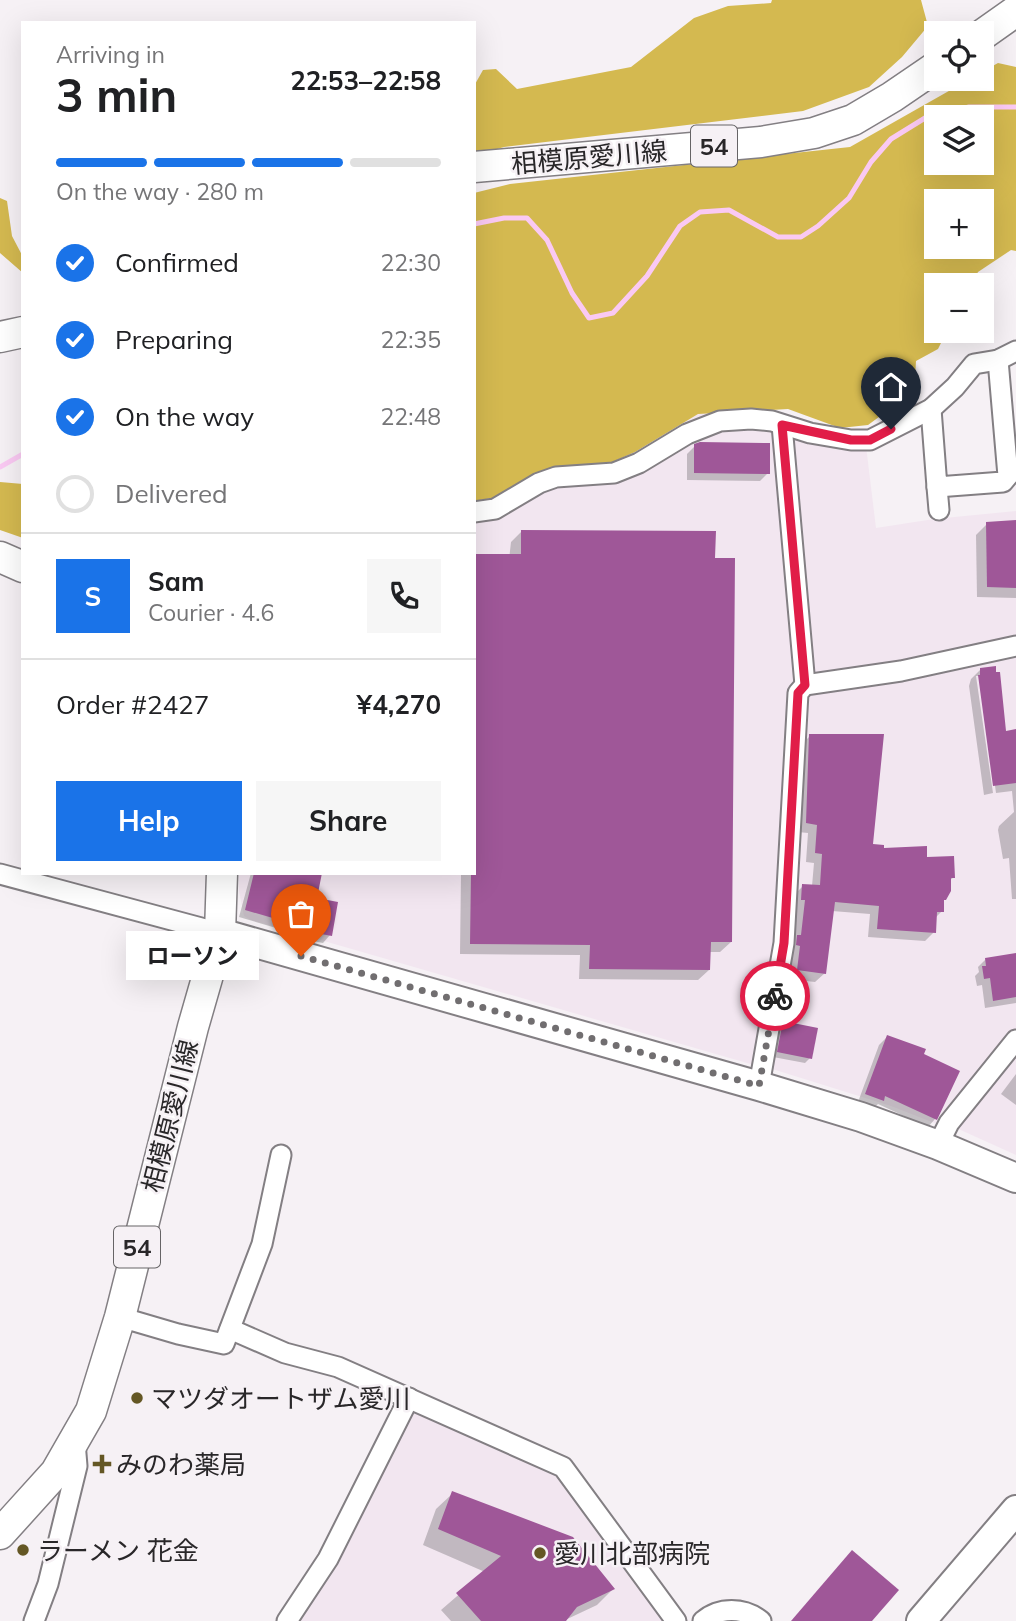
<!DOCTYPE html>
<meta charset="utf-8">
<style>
:root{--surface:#fff;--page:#f6f6f6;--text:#202124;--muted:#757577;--line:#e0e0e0;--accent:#1a73e8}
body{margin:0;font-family:Mulish,"Noto Sans JP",sans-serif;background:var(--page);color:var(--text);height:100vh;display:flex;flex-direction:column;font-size:26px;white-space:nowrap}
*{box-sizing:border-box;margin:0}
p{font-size:23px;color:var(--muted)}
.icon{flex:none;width:38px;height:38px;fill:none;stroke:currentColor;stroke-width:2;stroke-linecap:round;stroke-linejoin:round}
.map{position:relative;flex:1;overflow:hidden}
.drawer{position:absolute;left:21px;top:21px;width:455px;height:854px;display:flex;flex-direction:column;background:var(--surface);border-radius:0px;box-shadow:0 7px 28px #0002}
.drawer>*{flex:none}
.controls{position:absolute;left:924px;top:21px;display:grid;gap:14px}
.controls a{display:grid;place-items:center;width:70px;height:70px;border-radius:0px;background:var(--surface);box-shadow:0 7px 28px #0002;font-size:35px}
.pin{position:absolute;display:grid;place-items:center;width:60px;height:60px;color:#fff;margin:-72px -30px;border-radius:50% 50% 50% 0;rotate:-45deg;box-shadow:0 0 7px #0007}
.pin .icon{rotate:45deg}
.courier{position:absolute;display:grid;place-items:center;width:70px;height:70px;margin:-35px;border:5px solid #e11d48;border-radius:50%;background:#fff;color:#222;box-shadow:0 2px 9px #0007}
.bubble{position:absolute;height:49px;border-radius:0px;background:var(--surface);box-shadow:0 7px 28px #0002;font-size:23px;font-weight:700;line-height:49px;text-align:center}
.overview em{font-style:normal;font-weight:700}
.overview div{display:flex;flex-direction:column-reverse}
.overview{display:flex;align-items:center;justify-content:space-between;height:119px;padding:0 35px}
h1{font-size:46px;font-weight:700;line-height:52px}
.bar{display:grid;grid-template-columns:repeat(4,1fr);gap:10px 7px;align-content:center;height:84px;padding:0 35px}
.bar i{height:9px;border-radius:5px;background:var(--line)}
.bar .on{background:var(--accent)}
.bar p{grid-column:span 4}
.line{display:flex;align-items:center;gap:18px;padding:0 35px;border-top:2px solid var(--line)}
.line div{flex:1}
.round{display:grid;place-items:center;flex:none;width:74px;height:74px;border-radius:0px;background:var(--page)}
ol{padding:0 35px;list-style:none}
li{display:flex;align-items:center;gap:21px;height:77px}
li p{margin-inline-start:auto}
li .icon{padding:7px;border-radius:50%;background:var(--accent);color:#fff;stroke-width:4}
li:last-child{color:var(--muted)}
li i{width:38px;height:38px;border:4px solid var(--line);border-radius:50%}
.button{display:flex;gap:14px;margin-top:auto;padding:14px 35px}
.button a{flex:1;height:80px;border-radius:0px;background:var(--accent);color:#fff;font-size:28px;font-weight:700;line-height:80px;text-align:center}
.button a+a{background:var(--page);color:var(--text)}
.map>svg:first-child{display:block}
.built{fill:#f2e6f0}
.forest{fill:#d4b950;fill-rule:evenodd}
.shadow{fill:#0003}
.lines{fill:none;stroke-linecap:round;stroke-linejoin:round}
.stream{stroke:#fac9f3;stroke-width:5}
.building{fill:#9f5798}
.street-casing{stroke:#837f83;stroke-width:23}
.secondary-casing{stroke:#837f83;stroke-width:32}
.primary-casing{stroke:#837f83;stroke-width:33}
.street{stroke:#fff;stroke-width:19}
.secondary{stroke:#fff;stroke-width:28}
.primary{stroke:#fff;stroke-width:30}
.done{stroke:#716e70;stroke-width:7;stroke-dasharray:0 12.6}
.route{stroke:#e11d48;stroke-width:9}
.poi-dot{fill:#645724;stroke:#f6f1f5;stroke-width:2.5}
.labels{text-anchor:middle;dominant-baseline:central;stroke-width:5;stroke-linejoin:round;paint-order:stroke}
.shield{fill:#f6f1f5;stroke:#666466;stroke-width:2}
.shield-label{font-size:24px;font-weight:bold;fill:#292729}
.street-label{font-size:26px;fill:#292729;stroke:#f6f1f5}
.poi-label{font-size:26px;fill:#292729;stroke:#f6f1f5;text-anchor:start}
</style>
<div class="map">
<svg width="1016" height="1621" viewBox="0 0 1016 1621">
<rect width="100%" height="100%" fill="#f6f1f5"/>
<g class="built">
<path d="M696 407 775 411 799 663 793 687 779 929 754 1065 251 920 244 916 239 891V873H474V490Z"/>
<path d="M787 435 866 446 876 528 934 519 1016 511V640L972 650 815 674 808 670Z"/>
<path d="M1016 654V1032L942 1126 891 1106 769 1068 806 698 811 691Z"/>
<path d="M1016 1049V1155L954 1127Z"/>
<path d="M419 1407 561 1470 670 1621H293L410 1410Z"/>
</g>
<g class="forest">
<path d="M772 0H921L928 26 902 57 869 87 803 111 504 147 474 156V86L483 70 496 69 517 89 631 67 694 18 728 6 771 3Z"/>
<path d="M998 63 1016 67V251L1011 250 978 272 971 285H936V331H947L938 349 916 361 915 378 920 387 868 425 840 428 788 409 698 414 635 452 610 463 543 470 492 498 474 501V193L510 184 850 147 970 79H982V72ZM936 117H982V163H936ZM936 201H982V247H936Z"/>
<path d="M0 198 7 201 12 236 23 257V273L0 253Z"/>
<path d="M0 482 23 484V538L0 530Z"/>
</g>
<g class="shadow">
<path d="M695 446 768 473 760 481 687 480V454Z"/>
<path d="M1016 521V598L977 597 976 535 987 524Z"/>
<path d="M522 531 731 942 720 952H709V970L698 980 579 979 580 955 460 954 461 873H474L511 542Z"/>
<path d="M981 669 1004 733 1016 731V899H1012L1009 858 1003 859 998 830 999 826 1014 812 1012 791 996 793 980 676H976L993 793 984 795 969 686 971 679Z"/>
<path d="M810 736 872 846 926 858 954 877 949 881 942 902V911L935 918 934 932 925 941 868 937 870 914 832 911 825 973 815 982 788 979 792 955 788 954 793 941 797 909 793 908 794 895 803 886H812L814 863 806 862 808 833 798 832 801 745Z"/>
<path d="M251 873H278L315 899 330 935 323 943 292 937 293 933 239 917Z"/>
<path d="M1016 954V1003L985 1008 982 985 977 986 975 976 979 972 978 967 986 959Z"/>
<path d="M783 1023 810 1058 805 1063 773 1057 778 1028Z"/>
<path d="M887 1037 922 1055 935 1119 928 1127 878 1104 874 1108 858 1102 879 1045Z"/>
<path d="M1016 1074V1105L1001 1094Z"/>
<path d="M452 1494 613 1589 597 1605 563 1621H451L441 1610 485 1572 423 1545 436 1509Z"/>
</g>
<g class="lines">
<g class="stream">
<path d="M474 224 504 218H527L547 240 572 293 589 318 613 313 647 276 680 226 700 212 729 210 778 237H801L818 226 849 198 871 162 891 139 925 118 969 107H1016"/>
<path d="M0 467 23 454"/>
</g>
</g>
<g class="building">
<path d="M700 442 770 443V474L694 473V444Z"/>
<path d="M1016 520V588L987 587 986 522Z"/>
<path d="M521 530 716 531 715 558H735L732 942H711L710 970 589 969 590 945 470 944 471 873H474V554H521Z"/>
<path d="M996 666V672H1000L1006 731 1016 729V783L993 786 978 675H980V668Z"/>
<path d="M809 734H884L873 844 884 845V848L927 846V857L954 856 955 878H951V891L946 900H944V912H937L936 933 877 929 879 906 835 902 826 974 797 970 800 946 796 945 797 935H801L805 900H801L802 884 820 885 822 854 815 853 817 825 806 823Z"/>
<path d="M254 873H322L317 898 338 902 332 936 299 930 300 926 245 910Z"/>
<path d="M1016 953V997L993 1001 990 978 984 979 982 966H986L985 958Z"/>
<path d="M783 1021 818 1028 812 1059 777 1052Z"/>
<path d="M887 1035 926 1049 924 1054 960 1071 937 1120 885 1096 884 1101 865 1094Z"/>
<path d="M452 1491 573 1537 615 1589 577 1607 566 1621H481L456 1593 501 1556 438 1529Z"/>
<path d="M852 1550 899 1590 872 1621H791Z"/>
</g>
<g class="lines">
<g class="street-casing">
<g id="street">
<path d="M931 409 937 487 1003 482 1008 476 998 360"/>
<path d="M782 425 805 685"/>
<path d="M937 487 939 510"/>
<path d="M474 512 495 509 539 483 556 477 614 473 639 463 687 434 720 421 751 419 772 421 810 433 851 440H870L931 409 955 387 974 364 998 360 1016 351"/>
<path d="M0 874 220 933"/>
<path d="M759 1086 784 943 798 693 805 685 901 671 1016 646"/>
<path d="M938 1145 949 1123 1016 1040"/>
<path d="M120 1317 178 1334 224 1344 262 1244 281 1155"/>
<path d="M230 1329 285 1353 338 1367 563 1467 676 1621"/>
<path d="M34 1621 48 1584 77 1466 75 1442"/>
<path d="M287 1621 328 1559 409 1398"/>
<path d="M703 1621C719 1607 744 1607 761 1621"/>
</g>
</g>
<g class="secondary-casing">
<g id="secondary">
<path d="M220 933 759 1086 861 1117 938 1145 1016 1178"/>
<path d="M921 1621 1016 1510"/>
</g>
</g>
<g class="primary-casing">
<g id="primary">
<path d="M982 35 1016 11"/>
<path d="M474 167 761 142 814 133 853 120 892 97 936 67"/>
<path d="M0 337 23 332"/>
<path d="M0 557 23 567"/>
<path d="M0 1534 56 1472 91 1411 120 1317 193 1027 220 933 222 873"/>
</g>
</g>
<use href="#street" class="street"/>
<use href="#secondary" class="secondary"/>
<use href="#primary" class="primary"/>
</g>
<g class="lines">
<path class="done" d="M301 956 759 1086 775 996"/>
<path class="route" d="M775 996 784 943 798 693 805 685 782 425 851 440H870L891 429"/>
</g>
<g class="poi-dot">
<circle cx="137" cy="1398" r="7"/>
<path d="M98.5 1453.5h7v7h7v7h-7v7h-7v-7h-7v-7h7z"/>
<circle cx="23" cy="1550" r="7"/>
<circle cx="540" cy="1553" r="7"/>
</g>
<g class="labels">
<g class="shield">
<rect x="691" y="125.5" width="46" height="41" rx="5"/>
<rect x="114" y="1226.5" width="46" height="41" rx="5"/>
</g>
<g class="shield-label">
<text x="714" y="146">54</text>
<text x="137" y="1247">54</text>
</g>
<g class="street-label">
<text transform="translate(589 157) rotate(-5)">相模原愛川線</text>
<text transform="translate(170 1116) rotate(-76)">相模原愛川線</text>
</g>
<g class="poi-label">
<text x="151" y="1398">マツダオートザム愛川</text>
<text x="116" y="1464">みのわ薬局</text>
<text x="37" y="1550">ラーメン 花金</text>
<text x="554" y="1553">愛川北部病院</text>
</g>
</g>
</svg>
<div class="controls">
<a><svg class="icon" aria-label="locate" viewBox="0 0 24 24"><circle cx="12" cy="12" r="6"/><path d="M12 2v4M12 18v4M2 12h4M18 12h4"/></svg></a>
<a><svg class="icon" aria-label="layers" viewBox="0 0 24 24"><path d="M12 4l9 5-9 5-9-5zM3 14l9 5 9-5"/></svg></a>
<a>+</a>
<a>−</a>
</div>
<div class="pin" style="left:301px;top:956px;background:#ea580c"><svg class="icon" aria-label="bag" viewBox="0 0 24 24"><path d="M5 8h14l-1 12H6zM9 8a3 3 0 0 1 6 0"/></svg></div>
<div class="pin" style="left:891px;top:429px;background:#1f2937"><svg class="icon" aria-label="home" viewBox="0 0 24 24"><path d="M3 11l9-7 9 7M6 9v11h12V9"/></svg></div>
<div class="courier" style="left:775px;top:996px"><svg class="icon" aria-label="bike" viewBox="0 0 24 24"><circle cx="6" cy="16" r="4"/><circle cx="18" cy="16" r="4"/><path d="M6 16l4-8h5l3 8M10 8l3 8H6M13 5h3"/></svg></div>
<div class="bubble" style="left:126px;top:931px;width:133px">ローソン</div>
<section class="drawer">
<div class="overview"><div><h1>3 min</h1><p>Arriving in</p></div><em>22:53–22:58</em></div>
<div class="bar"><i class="on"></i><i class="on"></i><i class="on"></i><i></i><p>On the way · 280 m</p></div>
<ol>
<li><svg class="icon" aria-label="check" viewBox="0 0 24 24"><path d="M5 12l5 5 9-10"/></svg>Confirmed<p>22:30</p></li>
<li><svg class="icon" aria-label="check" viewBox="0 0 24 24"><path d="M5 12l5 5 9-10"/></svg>Preparing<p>22:35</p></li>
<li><svg class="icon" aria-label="check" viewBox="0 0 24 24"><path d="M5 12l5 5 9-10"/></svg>On the way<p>22:48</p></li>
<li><i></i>Delivered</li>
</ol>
<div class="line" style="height:126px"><b class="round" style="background:var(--accent);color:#fff">S</b><div><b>Sam</b><p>Courier · 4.6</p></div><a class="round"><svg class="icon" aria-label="phone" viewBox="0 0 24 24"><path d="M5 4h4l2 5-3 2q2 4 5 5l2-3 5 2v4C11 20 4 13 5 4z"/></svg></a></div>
<div class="line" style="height:91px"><div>Order #2427</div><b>¥4,270</b></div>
<div class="button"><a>Help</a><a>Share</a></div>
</section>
</div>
